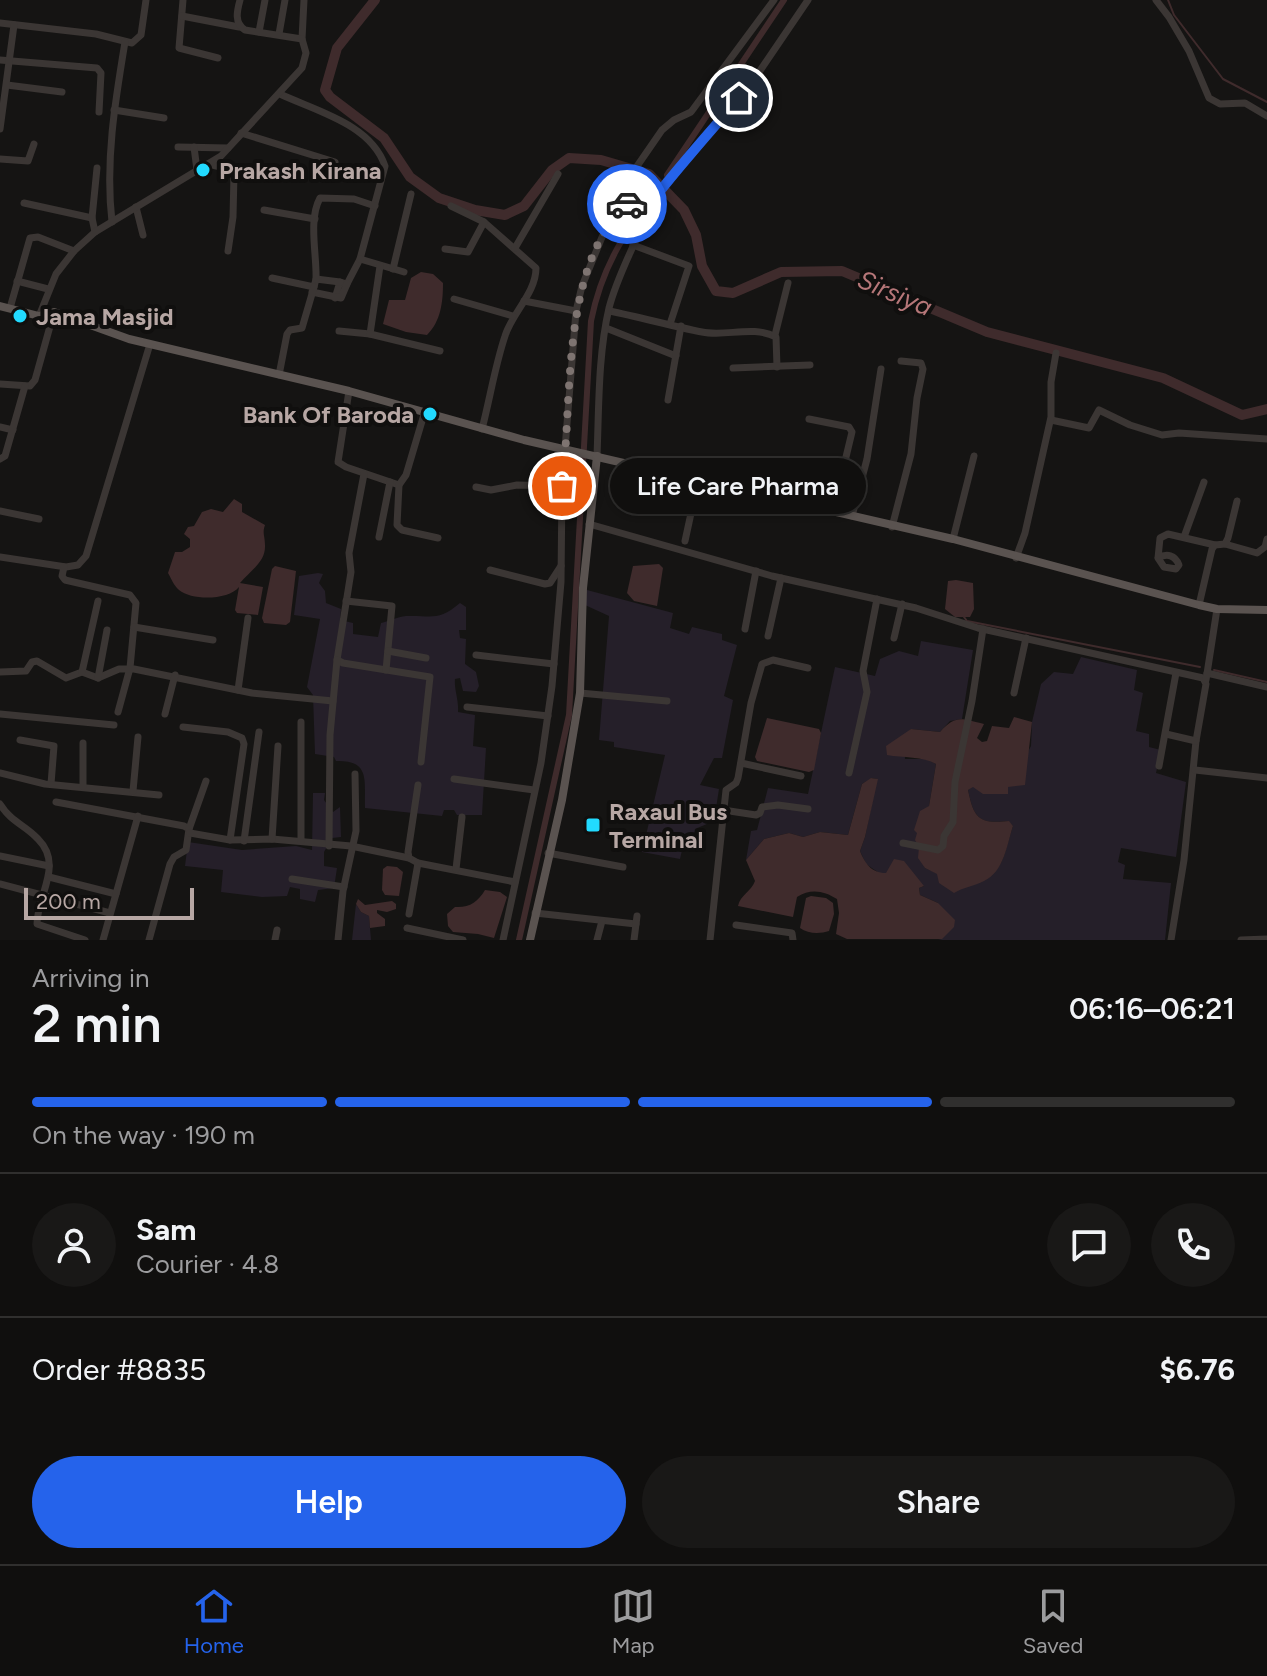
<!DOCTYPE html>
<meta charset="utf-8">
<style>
:root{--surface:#100f0e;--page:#191817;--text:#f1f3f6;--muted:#9c9c9e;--line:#302f2e;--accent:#2563eb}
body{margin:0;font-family:Figtree,sans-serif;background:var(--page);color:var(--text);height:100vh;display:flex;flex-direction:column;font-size:30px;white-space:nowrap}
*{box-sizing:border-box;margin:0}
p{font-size:26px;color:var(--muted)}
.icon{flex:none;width:44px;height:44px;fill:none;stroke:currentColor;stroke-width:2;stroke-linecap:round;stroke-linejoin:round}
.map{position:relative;height:940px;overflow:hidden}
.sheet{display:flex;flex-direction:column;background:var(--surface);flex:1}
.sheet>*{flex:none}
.scale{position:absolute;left:24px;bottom:20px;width:170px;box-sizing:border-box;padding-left:8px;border:4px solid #b7a7a4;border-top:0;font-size:22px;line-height:28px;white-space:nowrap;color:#b7a7a4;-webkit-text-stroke:6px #100f0e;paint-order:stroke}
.pin{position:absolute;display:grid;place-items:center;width:68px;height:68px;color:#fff;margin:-34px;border:4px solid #fff;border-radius:50%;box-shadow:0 2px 8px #0007}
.courier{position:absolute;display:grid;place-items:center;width:80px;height:80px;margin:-40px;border:6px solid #2563eb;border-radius:50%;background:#fff;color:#222;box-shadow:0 2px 10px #0007}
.bubble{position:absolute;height:56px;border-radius:28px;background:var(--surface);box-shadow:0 2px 6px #0004,0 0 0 2px var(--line);font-size:26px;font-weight:600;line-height:56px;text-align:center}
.overview em{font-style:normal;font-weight:600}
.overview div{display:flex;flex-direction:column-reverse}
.overview{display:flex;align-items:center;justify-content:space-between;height:136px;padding:0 32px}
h1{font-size:52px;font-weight:600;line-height:60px}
.bar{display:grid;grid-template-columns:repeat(4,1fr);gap:12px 8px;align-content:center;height:96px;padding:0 32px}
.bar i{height:10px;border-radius:6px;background:var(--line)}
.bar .selected{background:var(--accent)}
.bar p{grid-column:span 4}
.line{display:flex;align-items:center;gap:20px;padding:0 32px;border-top:2px solid var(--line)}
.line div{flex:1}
.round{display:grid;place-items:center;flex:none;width:84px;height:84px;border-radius:42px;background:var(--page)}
.action{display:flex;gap:16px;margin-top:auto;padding:16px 32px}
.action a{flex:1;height:92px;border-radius:48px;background:var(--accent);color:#fff;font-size:32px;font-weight:600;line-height:92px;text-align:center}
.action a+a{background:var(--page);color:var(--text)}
.menu{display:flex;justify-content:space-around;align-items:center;height:112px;border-top:2px solid var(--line);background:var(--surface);font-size:22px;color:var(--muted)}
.menu a{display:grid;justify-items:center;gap:4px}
.menu .selected{color:var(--accent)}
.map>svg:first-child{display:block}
.green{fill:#251f29}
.water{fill:#3f2b2c}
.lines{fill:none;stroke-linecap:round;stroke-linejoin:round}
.stream{stroke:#3f2b2c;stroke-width:2}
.canal{stroke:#3f2b2c;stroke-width:6}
.river{stroke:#3f2b2c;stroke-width:10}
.minor{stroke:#3b3634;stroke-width:7}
.major{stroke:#5a5350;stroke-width:8}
.done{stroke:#7e7471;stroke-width:8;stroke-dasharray:0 14.4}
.route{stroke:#2563eb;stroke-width:10}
.poi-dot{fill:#22daff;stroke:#100f0e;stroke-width:3}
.labels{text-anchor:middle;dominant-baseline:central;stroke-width:8;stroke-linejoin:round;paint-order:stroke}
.poi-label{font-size:24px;font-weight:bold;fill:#b7a7a4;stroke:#100f0e;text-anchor:start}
.water-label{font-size:26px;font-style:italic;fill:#b67779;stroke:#100f0e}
</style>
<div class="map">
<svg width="1267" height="940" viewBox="0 0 1267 940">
<rect width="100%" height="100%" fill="#151413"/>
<g class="green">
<path d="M318 573 323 574 319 583 325 591 326 603 341 609 340 620 353 623V634L378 637 381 623C389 621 397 617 406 616 431 615 438 622 460 603L466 607V630H459L460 638 466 639 465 664 476 672 479 686 476 692 463 691 460 678 455 679C454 690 459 700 458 712L475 715 473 746 486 748 482 815H457L454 810H444L442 816 365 808C364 781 371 760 336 761L334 757 315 754 313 695 307 687 320 619 294 615 299 576Z"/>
<path d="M587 590 673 613 670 628 689 634 692 627 722 634V640L737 645 724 696 733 700 722 758H714L700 785 719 789 714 821 695 829 692 847 683 846 680 859 642 852 665 755 614 747V742L599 740 609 616 585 605Z"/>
<path d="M921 641 973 650 962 719 950 721 940 732 911 729 904 736 905 759H927L936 764 929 806 917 833 925 868 965 886C1005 875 1001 862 1013 826L1008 821C979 824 974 819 968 790L973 786 1008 794V787L1031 746 1032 722 1041 684 1054 672 1073 674 1081 657 1137 670 1134 690 1143 693 1136 731 1149 734V747L1161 750 1156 773 1186 782 1176 857 1121 848 1118 862 1125 865 1123 879 1171 883 1165 940H938L942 939 938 903 920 895 919 888 924 886 879 873 866 864 860 851 865 837 877 779 872 778 862 784 848 835 820 832 803 837 789 833 764 839 746 860 751 831 757 830 768 788 808 794 835 667 875 676 880 659 899 651 918 656Z"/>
<path d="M313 793H325L324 800 333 812 340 807 341 837 332 838 324 852V866L337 868 334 888 318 890 315 902 300 899V889L290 887 287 896 262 897 221 892 223 870 185 866 188 842 242 850 296 846 312 850Z"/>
<path d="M356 904 361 912 369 916 371 940H352Z"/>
</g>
<g class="water">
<path d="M421 272 433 274 443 283C443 302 441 321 427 335L406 332 383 324 389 300H405L411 278Z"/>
<path d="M234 499 242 504V512L265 525C262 533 265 536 265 545 266 562 250 571 240 583L263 587 258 615 237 613 235 610 239 587C229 600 192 601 179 590 174 586 171 578 168 573L175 552H182L190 547V539L184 534 188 527 194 526 202 512 211 509 223 512Z"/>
<path d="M659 564 663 568 657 606 634 601 627 593 633 566Z"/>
<path d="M275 566 296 571 290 622 286 625 264 623 262 618 272 569Z"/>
<path d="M956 580 973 583 974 609 970 617H955L945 609 948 581Z"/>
<path d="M1014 717 1032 722 1025 785 1008 787V794H983L973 787 968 790C974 819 979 824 1009 821L1013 826C1007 844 1004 872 984 881 974 886 964 887 954 893L939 883 937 874 925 868 918 858 919 847 915 840 917 833 914 830 920 811 929 806 936 764C923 756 903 758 887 755L886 746 911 729 940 732C956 714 962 719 984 724L977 738 982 742 987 741 992 726 1009 728Z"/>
<path d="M767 718 819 729 821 733 814 770 809 772 757 761 755 757Z"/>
<path d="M871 778 878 779 865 837 860 851C865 863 871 873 886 873L894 859 904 861 924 886 919 888 920 895 938 903 955 920 954 927 942 939H847L836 934 839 913 837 899C824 891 811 888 797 897L793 917 738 906C740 895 751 892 755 881L746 860 764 839 789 833 803 837 820 832 848 835 862 784Z"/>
<path d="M387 866 397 867 403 872 399 896 385 895 382 890 383 869Z"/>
<path d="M485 890 500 892 507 897 494 938 478 934 453 932 448 926 447 914 455 907C469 908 478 902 485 890Z"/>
<path d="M811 896 826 898 833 903 834 914 829 931C820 934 808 934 800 928L806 898Z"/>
<path d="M358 899 365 905 392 901 396 904V909L387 912 377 910V913L385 919V926L370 928 369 916 361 912 356 904Z"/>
</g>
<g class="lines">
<g class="stream">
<path d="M1168 0 1174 15 1223 79 1267 102"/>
<path d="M964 617 967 621 1200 667"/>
<path d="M1214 670 1267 682"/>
</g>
<g class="canal">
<path d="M667 175 784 0"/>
<path d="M519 940 569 715 591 321C602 266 625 232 658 188"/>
</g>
<path class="river" d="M375 0 337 48 325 90 330 97 384 138 410 177 439 198 475 210 505 215 524 206 552 170 569 158 601 160 649 174 684 210 696 235 702 266 716 291 733 293 781 272 842 271 987 332 1163 378 1242 415 1267 409"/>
<g class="minor">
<path d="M183 0 179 48 218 58"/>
<path d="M1156 0 1169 17 1189 51 1209 98 1220 104 1245 103 1267 116"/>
<path d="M182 16 239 27"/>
<path d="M0 23 96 34 132 43 141 35 146 0"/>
<path d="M259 32 265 0"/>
<path d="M279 34 285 0"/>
<path d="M302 39 304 0"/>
<path d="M0 60 97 68 101 73 99 112"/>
<path d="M7 85 62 92"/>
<path d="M280 94C316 111 371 124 385 166L360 259 347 284 340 282 335 298"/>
<path d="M114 110 164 118"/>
<path d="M0 129 14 25"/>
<path d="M241 133 335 162"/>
<path d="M178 147 228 148"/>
<path d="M194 147 197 170"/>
<path d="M0 159 28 161 34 144"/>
<path d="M208 164 229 169 234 174 233 217 228 251"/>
<path d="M24 203 92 218"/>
<path d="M451 206 484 222 536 268C536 293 512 313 505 336 495 366 490 398 482 429"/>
<path d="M136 207 143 235"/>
<path d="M264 210 315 219"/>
<path d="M112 222C105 162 115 102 125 42"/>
<path d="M608 224 635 197 646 195 653 200"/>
<path d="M95 232 92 218 97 168"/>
<path d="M633 245 689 266 670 324"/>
<path d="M515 248 558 174"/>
<path d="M445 249 468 252 484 222"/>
<path d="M360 259 404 272"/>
<path d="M393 269 411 194"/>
<path d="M272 278 314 287 316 279 340 282"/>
<path d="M316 279C317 255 308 220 320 198L354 199 375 206"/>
<path d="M17 281 48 289"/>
<path d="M312 292 341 298 347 284"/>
<path d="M454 299 513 316"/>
<path d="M524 301 576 311"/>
<path d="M10 308 30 238 38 237 74 251"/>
<path d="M609 311C640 317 671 326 702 332 726 337 753 325 776 337L777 367"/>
<path d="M39 316 56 274 74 251 95 232 221 156 302 68 306 53 302 39 245 30C234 23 237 11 240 0"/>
<path d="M606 328 676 356"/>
<path d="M339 331 370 334 380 266"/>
<path d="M370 334 440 351"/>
<path d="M775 335 788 283"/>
<path d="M733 368 810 365"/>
<path d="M279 375 287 334 290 330 302 328 314 287"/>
<path d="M0 384 30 386 35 380 54 312"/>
<path d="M349 391 338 462 346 467 399 485"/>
<path d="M668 400 681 326"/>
<path d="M425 411 406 475 399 485 397 525 402 530 438 538"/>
<path d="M809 419 849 427 852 432 833 511"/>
<path d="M1051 420 1089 428 1099 410 1130 425 1162 435 1179 433 1267 439"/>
<path d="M0 427 13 430"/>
<path d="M597 456C599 407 598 355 609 308 616 281 628 258 639 233 651 205 664 175 690 157L755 78 808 0"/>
<path d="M0 459 5 456 25 386"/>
<path d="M364 474 349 553 351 572 337 660 343 663 430 677 421 762"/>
<path d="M476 487 491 490 517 485 562 486"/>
<path d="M0 511 39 519"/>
<path d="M852 516 867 459 881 369"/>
<path d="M589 524 772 576 916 608 978 628 1203 678 1206 684 1196 741 1184 860 1171 940"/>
<path d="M892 527 911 454 917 398 923 369 921 363 901 361"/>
<path d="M379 537 390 482"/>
<path d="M1184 537 1204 482"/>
<path d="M953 539 974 456"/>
<path d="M685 541 698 481"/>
<path d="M1225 544 1257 553 1265 547 1267 539"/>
<path d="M0 557 66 567 78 565 86 556 150 344"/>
<path d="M1016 558 1025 533 1051 417V382L1056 353"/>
<path d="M1158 558C1167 553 1175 555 1179 565L1176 569 1164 567 1158 558 1160 538 1168 534 1215 545"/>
<path d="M64 567 62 576 65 580 130 595 136 603 130 668 118 712"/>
<path d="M490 570 545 584 550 583 561 566"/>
<path d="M346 601 392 606 386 670"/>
<path d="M1199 605 1212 549 1215 545 1225 544 1228 538 1237 501"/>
<path d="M134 627 213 640"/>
<path d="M745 629 756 571"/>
<path d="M768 636 781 578"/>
<path d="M894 638 902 604"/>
<path d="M388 651 426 658"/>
<path d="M476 655 554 664"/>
<path d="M0 672 26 671 32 662 37 661 66 678 82 672 98 678 119 669H134L252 693 333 701"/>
<path d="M82 672 98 601"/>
<path d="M1207 673 1267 687"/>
<path d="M98 678 107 630"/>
<path d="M1206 680 1217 609"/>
<path d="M238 690 248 618"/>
<path d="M580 693 667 701"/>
<path d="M1014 693 1026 638"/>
<path d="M467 707 548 716"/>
<path d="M0 714 114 725"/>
<path d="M165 714 175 675"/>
<path d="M183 727 228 732 242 738 244 744 230 840"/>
<path d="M1166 734 1196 741"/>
<path d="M20 740 54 746 51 784"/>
<path d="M741 763 801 776"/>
<path d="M1159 766 1176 673"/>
<path d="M1195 770 1267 778"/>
<path d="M0 773 45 784 159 795"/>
<path d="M849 773 867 692 863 671 877 599"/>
<path d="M454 779 534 790"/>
<path d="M418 785 408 852 409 858 418 863 515 882"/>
<path d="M83 786V743"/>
<path d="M133 791 138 737"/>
<path d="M56 802 184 826 189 829 186 850 174 857 170 864 149 940"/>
<path d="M0 804C12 823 24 824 38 839 64 865 37 895 37 924L85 940"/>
<path d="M723 810 756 815 760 813 762 807 778 805 808 809"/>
<path d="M189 829 206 781"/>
<path d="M190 833 230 840 272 839 351 846 409 858"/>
<path d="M272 839 278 746"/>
<path d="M244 841 259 732"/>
<path d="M301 841V722"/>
<path d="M903 843 938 850 943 846 944 836 953 822 955 782 972 701 983 629"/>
<path d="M329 846 330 735 337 660"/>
<path d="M548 853 623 867"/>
<path d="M0 856 49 866"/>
<path d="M456 869 462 817"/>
<path d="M49 877 116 894"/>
<path d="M292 879 344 887"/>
<path d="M0 884 110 913"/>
<path d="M535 913 636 924"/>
<path d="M409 914 418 863"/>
<path d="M736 925 792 933 793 940"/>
<path d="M407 928 463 940"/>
<path d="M103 940 138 816"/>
<path d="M275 940 277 930"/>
<path d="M338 940 343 891 356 831 355 774"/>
<path d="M503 940 541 763 552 686 561 582 562 486 576 311 582 286 607 225 613 201 662 130 674 120 691 112 774 0"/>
<path d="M597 940 602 921"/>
<path d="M634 940 637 916"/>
<path d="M710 940 726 790 736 783 738 778 751 703 762 664 773 660 808 668"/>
<path d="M1241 940 1267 939"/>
</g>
<g class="major">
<path d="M0 306 39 316 54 312 129 339 349 391 524 440 953 539 1199 605 1217 609 1267 610"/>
<path d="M530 940 562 800 580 693 583 588 597 456"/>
</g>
</g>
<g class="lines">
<path class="done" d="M562 486C573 401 560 266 627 204"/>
<path class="route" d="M627 204 642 195 653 200C680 165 710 132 739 98"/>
</g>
<g class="poi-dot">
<circle cx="203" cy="170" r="8"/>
<circle cx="20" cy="316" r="8"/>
<circle cx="430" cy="414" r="8"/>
<rect x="585" y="817" width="16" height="16" rx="4"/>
</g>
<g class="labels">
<g class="poi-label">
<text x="219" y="170">Prakash Kirana</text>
<text x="36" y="316">Jama Masjid</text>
<text x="414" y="414" text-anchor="end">Bank Of Baroda</text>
<text x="609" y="811">Raxaul Bus<tspan x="609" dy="28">Terminal</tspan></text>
</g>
<g class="water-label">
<text transform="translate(895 293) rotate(23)">Sirsiya</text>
</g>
</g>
</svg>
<div class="scale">200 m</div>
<div class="pin" style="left:562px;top:486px;background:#ea580c"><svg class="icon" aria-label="bag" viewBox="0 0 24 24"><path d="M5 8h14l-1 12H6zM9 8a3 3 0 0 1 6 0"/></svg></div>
<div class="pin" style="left:739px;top:98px;background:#1f2937"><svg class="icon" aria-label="home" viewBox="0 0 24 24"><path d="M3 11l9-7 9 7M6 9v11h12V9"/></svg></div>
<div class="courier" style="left:627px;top:204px"><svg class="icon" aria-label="car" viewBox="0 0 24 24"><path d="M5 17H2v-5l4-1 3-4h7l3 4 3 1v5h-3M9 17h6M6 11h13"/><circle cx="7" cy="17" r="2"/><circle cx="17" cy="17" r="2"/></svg></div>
<div class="bubble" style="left:610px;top:458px;width:256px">Life Care Pharma</div>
</div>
<section class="sheet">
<div class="overview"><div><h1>2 min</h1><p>Arriving in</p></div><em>06:16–06:21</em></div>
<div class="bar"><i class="selected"></i><i class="selected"></i><i class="selected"></i><i></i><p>On the way · 190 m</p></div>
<div class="line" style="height:144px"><a class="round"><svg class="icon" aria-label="person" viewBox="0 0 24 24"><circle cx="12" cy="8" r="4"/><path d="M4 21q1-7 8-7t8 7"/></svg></a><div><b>Sam</b><p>Courier · 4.8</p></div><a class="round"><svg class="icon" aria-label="chat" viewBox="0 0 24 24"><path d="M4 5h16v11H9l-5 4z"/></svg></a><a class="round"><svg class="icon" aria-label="phone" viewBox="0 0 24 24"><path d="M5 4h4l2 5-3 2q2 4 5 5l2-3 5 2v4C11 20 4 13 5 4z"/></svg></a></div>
<div class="line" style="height:104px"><div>Order #8835</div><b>$6.76</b></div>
<div class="action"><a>Help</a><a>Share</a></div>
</section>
<nav class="menu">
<a class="selected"><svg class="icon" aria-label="home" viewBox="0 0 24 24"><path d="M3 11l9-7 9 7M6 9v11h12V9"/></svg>Home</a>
<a><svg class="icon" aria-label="map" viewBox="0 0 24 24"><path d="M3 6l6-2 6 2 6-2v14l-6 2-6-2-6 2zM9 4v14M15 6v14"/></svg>Map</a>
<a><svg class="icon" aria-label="saved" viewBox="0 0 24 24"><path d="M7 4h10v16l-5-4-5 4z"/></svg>Saved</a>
</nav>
